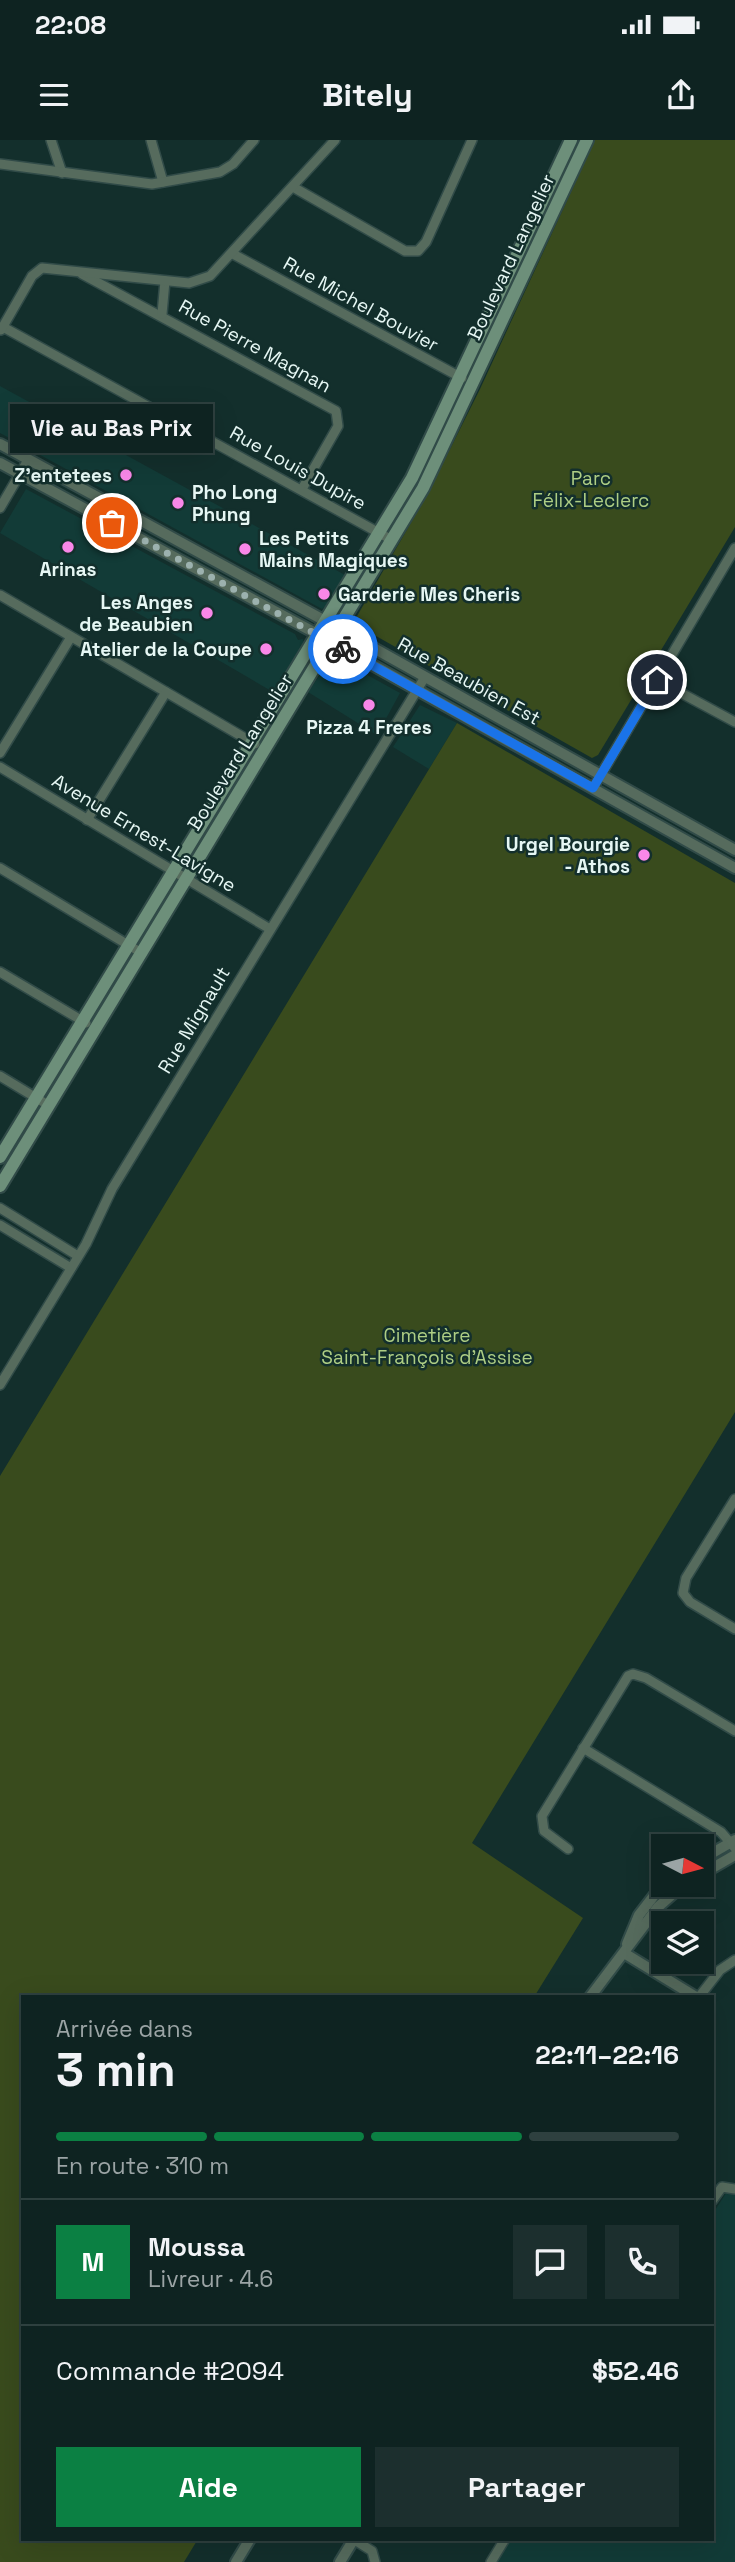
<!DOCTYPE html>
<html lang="fr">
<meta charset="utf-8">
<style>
:root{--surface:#0e2321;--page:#1c2f2e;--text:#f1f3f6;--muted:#9ba4a5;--line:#2e403f;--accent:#0b8043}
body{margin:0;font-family:"Space Grotesk",sans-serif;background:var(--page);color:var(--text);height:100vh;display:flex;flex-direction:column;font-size:26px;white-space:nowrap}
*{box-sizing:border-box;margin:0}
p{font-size:23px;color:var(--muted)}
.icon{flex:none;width:38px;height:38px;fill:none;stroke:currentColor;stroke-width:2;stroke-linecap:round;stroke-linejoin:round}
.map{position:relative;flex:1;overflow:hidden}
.sheet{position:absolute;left:21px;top:1855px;width:693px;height:546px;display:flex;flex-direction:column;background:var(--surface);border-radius:0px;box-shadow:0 7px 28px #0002,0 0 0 2px var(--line)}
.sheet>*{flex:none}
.needle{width:46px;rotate:96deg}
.fabs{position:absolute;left:651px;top:1694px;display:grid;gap:14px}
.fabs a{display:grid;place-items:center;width:63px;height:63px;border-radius:0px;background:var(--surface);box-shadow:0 7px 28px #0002,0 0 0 2px var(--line);font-size:35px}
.pin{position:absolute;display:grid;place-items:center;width:60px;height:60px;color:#fff;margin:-30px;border:4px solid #fff;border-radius:50%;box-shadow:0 2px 7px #0007}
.courier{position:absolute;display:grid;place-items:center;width:70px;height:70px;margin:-35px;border:5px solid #1a73e8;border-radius:50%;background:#fff;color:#222;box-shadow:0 2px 9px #0007}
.bubble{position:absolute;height:49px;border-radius:0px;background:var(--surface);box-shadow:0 7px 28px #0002,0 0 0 2px var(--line);font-size:23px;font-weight:600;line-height:49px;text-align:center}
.headline em{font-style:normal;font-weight:600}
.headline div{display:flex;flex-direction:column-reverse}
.headline{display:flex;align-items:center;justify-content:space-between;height:119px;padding:0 35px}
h1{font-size:46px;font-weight:600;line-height:52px}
.bar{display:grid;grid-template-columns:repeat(4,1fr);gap:10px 7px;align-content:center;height:84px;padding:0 35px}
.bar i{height:9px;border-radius:5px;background:var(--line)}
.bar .selected{background:var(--accent)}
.bar p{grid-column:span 4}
.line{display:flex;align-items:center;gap:18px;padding:0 35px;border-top:2px solid var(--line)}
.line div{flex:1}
.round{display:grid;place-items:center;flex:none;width:74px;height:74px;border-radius:0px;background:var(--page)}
.primary-button{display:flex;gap:14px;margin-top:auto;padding:14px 35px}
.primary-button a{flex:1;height:80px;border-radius:0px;background:var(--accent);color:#fff;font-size:28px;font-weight:600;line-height:80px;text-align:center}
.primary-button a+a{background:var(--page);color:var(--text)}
.status{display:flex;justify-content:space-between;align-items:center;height:49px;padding:0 35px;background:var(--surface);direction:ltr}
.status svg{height:19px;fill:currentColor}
header{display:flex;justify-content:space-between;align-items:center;height:91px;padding:0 35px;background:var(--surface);font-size:32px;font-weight:600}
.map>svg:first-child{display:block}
.built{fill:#123b37}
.green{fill:#394b1d}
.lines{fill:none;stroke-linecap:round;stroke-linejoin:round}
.minor-casing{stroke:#314b48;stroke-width:12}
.tertiary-casing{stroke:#314b48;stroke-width:14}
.secondary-casing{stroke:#314b48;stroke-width:16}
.minor{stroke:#566b5d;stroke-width:9}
.tertiary{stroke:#566b5d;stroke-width:10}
.secondary{stroke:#6d8f7a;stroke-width:12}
.done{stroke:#9cb1ae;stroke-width:7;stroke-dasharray:0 12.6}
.route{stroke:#1a73e8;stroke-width:9}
.poi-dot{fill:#f987e8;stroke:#132f2c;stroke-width:2.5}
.labels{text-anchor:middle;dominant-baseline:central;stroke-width:5;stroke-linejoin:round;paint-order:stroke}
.street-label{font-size:19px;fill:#e6f7f4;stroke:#132f2c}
.poi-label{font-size:19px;font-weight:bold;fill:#e6f7f4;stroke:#132f2c;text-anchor:end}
.park-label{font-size:19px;fill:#aece84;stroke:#132f2c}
</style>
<div class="status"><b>22:08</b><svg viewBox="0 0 49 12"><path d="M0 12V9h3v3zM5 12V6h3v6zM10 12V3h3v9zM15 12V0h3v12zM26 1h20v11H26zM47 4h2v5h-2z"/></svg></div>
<header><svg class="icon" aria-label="menu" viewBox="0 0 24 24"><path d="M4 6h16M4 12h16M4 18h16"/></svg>Bitely<svg class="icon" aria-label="share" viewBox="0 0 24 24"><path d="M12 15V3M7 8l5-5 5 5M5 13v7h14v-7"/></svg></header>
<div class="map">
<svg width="735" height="2422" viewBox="0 0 735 2422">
<rect width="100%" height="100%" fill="#132f2c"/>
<g class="built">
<path d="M0 246 345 435 325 467 322 469 0 293Z"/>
<path d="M26 349 295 494 298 500 303 499 304 503 273 552 0 393Z"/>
<path d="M333 516 400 553 377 595 308 552Z"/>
<path d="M420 565 457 583 429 629 393 607Z"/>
<path d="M728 2050 735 2053V2422H492L506 2399H712V2075Z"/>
</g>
<g class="green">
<path d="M595 0H735V387L598 615 592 618 353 483 427 355 480 249Z"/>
<path d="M457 583 735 743V1272L472 1703 583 1778 534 1857H23V2399H198L184 2422H0V1336Z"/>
</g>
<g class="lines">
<g class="minor-casing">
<g id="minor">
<path d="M51 0 62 33"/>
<path d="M151 0 163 42"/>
<path d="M0 24 152 44 220 32 233 24 254 0"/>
<path d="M293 47 405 111H418L426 102 472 0"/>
<path d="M233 114 462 238"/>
<path d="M82 134 336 271 338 286 302 349"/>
<path d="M162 174 165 141"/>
<path d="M3 187 392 400"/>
<path d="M1 190 32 136 42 128 189 143 210 136 335 0"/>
<path d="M0 368 28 320"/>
<path d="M0 455 255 604"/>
<path d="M657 540 735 582"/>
<path d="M0 613 71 497"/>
<path d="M0 627 270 789"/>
<path d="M593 648 735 408"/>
<path d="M87 680 166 552"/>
<path d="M0 728 140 812"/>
<path d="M0 832 86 883"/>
<path d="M0 936 48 965"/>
<path d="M0 1068 78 1116"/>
<path d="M0 1085 71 1128"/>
<path d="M0 1245 86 1104 112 1049 425 537"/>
<path d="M735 1359 686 1438 683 1453 690 1462 735 1489"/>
<path d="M583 1608 721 1692 735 1708"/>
<path d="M568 1709 544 1691 542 1676 628 1536 633 1534 646 1538 735 1591"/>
<path d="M699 1857 720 1830 735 1820"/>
<path d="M712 2061 722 2047 735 2049"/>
<path d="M353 2399 372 2411 375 2422"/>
<path d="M491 2422 505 2399"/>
</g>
</g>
<g class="tertiary-casing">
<g id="tertiary">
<path d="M0 304 327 482 735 710"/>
<path d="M0 323 319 495 735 728"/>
<path d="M702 1719 735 1700"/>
<path d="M702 1734 735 1715"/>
<path d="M627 1804 639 1775 663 1744"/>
<path d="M624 1813 696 1857"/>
<path d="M590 1857 658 1767 683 1745"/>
<path d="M236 2422 250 2399"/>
<path d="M340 2422 354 2399"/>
</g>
</g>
<g class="secondary-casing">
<g id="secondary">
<path d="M0 1017 412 338 571 0"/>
<path d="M0 1046 423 348 587 0"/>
</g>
</g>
<use href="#minor" class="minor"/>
<use href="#tertiary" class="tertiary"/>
<use href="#secondary" class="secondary"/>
</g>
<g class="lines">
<path class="done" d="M112 383 343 509"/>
<path class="route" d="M343 509 593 648 657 540"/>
</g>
<g class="poi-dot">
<circle cx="126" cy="335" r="7"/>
<circle cx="178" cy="363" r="7"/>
<circle cx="68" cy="407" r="7"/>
<circle cx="245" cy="409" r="7"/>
<circle cx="324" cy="454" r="7"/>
<circle cx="207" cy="473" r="7"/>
<circle cx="266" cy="509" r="7"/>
<circle cx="369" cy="565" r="7"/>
<circle cx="644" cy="715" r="7"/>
</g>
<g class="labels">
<g class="street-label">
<text transform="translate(511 117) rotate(-65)">Boulevard Langelier</text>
<text transform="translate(361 164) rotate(29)">Rue Michel Bouvier</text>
<text transform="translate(255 206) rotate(29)">Rue Pierre Magnan</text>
<text transform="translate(298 328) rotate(29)">Rue Louis Dupire</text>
<text transform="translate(469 541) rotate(29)">Rue Beaubien Est</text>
<text transform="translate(240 612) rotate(-58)">Boulevard Langelier</text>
<text transform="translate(144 693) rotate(31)">Avenue Ernest-Lavigne</text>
<text transform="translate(194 880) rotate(-59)">Rue Mignault</text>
</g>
<g class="poi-label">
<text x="112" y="335">Z'entetees</text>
<text x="192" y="352" text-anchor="start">Pho Long<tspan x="192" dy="22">Phung</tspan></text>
<text x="259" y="398" text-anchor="start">Les Petits<tspan x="259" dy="22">Mains Magiques</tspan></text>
<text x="68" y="429" text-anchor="middle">Arinas</text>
<text x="338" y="454" text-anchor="start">Garderie Mes Cheris</text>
<text x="193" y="462">Les Anges<tspan x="193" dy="22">de Beaubien</tspan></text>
<text x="252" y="509">Atelier de la Coupe</text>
<text x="369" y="587" text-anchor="middle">Pizza 4 Freres</text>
<text x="630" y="704">Urgel Bourgie<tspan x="630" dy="22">- Athos</tspan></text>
</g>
<g class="park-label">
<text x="591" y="338">Parc<tspan x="591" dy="22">Félix-Leclerc</tspan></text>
<text x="427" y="1195">Cimetière<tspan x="427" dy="22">Saint-François d'Assise</tspan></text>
</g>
</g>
</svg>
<div class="fabs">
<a><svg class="needle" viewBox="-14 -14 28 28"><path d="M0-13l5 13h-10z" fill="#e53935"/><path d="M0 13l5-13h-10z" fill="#9ba4a5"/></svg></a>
<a><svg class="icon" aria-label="layers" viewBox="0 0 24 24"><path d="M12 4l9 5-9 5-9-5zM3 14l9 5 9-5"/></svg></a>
</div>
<div class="pin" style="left:112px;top:383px;background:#ea580c"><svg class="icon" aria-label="bag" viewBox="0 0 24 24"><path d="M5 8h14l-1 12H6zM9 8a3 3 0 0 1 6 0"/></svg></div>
<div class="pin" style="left:657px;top:540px;background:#1f2937"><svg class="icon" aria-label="home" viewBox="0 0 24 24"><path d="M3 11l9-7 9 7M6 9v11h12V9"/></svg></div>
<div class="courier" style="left:343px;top:509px"><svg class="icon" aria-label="bike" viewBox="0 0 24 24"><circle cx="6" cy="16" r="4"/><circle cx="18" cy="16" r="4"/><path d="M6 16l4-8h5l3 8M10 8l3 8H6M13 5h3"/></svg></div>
<div class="bubble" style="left:10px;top:264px;width:203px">Vie au Bas Prix</div>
<section class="sheet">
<div class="headline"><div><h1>3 min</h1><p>Arrivée dans</p></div><em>22:11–22:16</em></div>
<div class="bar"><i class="selected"></i><i class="selected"></i><i class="selected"></i><i></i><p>En route · 310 m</p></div>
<div class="line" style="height:126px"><b class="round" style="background:var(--accent);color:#fff">M</b><div><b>Moussa</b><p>Livreur · 4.6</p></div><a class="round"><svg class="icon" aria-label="chat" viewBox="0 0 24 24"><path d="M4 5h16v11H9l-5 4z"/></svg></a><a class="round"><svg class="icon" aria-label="phone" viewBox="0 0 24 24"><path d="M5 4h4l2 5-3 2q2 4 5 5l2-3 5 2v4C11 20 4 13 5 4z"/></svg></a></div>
<div class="line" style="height:91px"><div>Commande #2094</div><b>$52.46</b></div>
<div class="primary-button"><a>Aide</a><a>Partager</a></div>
</section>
</div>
